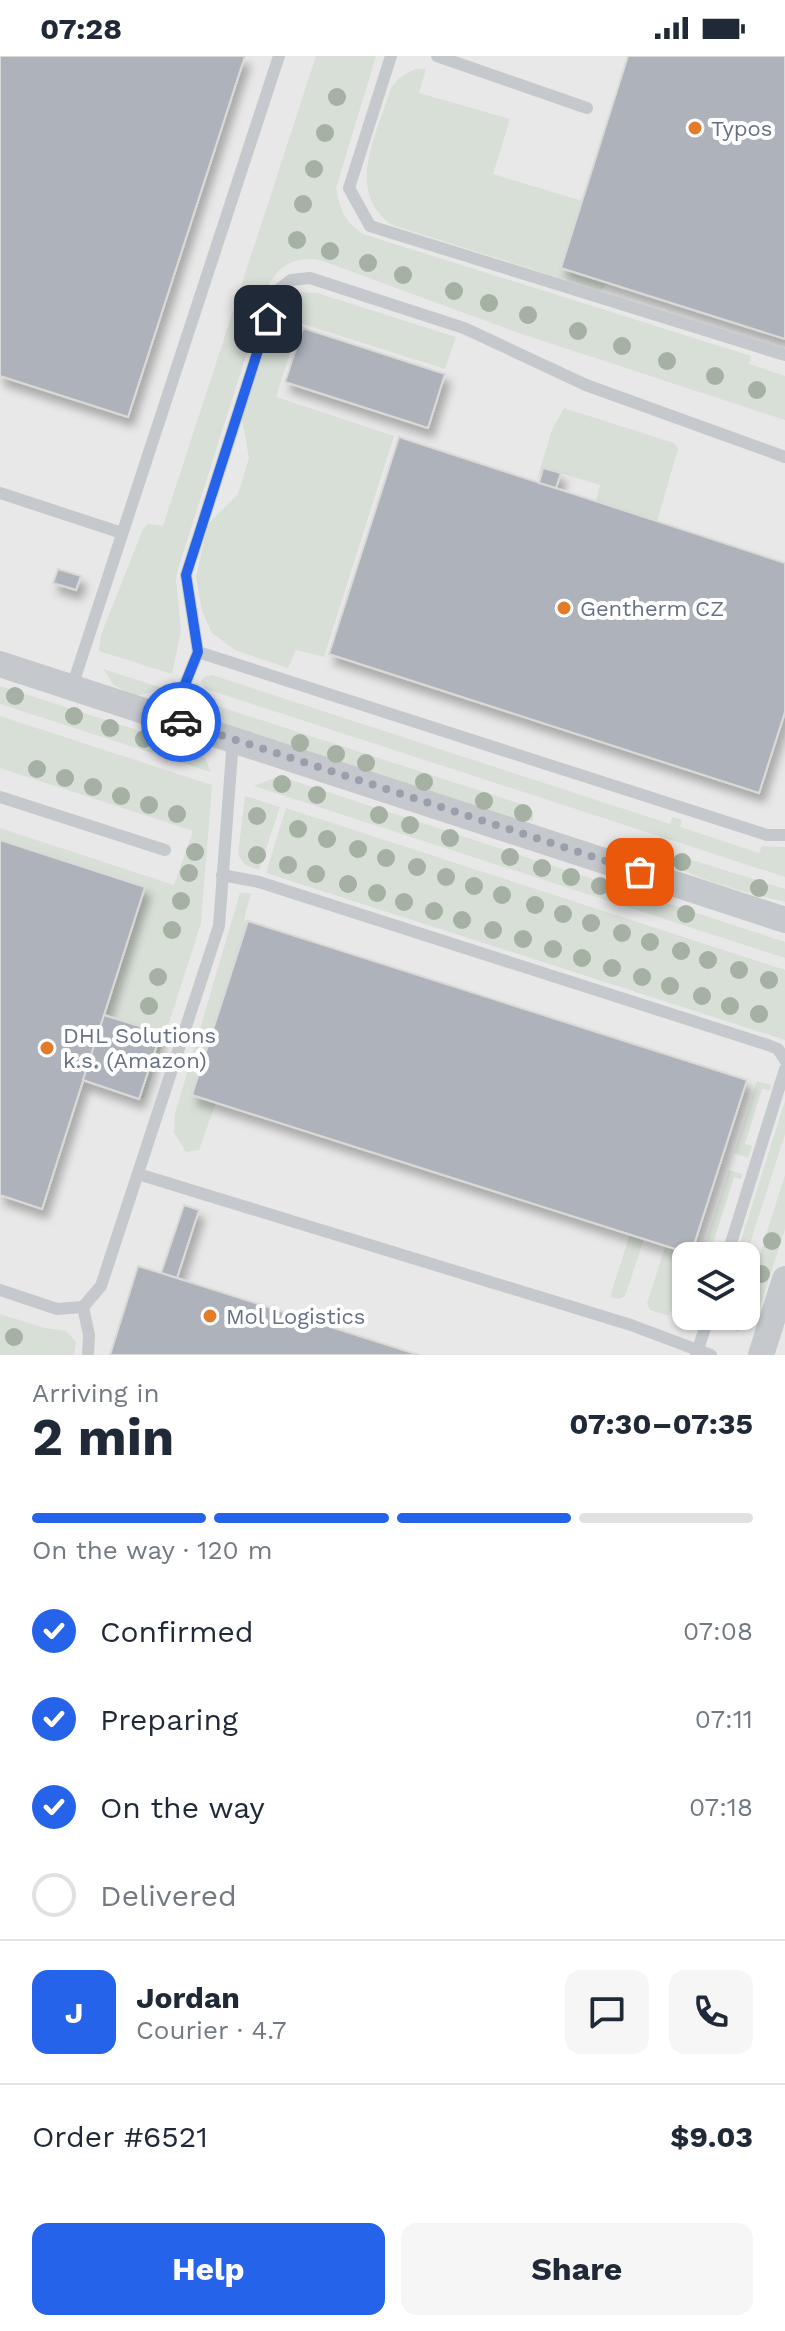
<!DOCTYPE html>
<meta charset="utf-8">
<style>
:root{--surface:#fff;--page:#f6f6f7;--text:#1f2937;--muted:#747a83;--line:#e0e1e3;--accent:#2563eb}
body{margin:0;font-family:"Work Sans",sans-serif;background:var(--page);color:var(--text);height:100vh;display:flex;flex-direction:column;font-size:30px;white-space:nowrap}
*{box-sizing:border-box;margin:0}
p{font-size:26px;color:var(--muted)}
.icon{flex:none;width:44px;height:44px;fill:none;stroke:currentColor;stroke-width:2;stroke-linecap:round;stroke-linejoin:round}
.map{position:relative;height:1299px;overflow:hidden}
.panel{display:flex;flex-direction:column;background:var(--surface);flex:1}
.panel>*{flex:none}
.tools{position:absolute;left:672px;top:1186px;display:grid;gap:16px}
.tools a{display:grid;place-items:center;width:88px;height:88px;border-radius:16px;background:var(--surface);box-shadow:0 2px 6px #0004;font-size:40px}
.pin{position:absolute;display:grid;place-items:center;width:68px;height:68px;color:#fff;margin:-34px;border-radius:16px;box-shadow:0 4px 12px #0006}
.courier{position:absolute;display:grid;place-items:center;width:80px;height:80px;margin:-40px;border:6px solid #2563eb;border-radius:50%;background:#fff;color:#222;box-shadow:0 2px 10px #0007}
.overview em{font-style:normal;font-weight:700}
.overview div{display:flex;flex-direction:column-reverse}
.overview{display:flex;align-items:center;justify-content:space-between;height:136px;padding:0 32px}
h1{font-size:52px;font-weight:700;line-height:60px}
.bar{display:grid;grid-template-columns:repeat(4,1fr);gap:12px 8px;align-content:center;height:96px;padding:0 32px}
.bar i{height:10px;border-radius:6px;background:var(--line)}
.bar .current{background:var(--accent)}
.bar p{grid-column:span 4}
.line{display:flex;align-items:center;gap:20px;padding:0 32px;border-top:2px solid var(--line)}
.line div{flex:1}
.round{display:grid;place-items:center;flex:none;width:84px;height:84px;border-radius:16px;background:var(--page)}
ol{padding:0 32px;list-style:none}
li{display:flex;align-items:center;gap:24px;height:88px}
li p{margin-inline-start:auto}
li .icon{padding:8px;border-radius:50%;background:var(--accent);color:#fff;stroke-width:4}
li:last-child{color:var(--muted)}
li i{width:44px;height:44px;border:4px solid var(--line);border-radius:50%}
.action{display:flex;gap:16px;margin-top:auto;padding:16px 32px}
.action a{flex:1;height:92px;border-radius:16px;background:var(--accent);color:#fff;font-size:32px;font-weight:700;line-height:92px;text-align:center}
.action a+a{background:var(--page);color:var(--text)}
.status{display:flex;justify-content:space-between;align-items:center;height:56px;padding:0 40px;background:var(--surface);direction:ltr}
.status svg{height:22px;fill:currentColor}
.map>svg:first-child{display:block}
.built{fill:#e8e8e8;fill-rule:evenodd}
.green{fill:#d7dfd6}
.building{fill:#aeb3bb;stroke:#d9d9d7;stroke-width:2;filter:url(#shadow)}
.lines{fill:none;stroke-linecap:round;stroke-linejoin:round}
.service{stroke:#c5c8cc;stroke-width:12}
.minor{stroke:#c5c8cc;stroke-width:26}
.tree{fill:#a4b1a3}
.done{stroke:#99a0ac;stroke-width:8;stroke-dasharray:0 14.4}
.route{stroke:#2563eb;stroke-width:10}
.poi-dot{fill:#e37b29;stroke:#fff;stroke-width:3}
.labels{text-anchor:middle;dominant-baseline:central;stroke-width:8;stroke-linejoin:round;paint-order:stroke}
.poi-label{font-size:22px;fill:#667185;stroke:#fff;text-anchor:start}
</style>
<div class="status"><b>07:28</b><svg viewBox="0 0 49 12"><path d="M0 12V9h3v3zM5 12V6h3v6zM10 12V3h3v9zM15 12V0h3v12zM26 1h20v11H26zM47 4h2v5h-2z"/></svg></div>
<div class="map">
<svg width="785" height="1299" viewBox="0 0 785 1299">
<defs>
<filter id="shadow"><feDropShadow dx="5" dy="9" stdDeviation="4" flood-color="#0004"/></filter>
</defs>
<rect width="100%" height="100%" fill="#f7f7f4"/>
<path class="built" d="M0 0H785V1299H0ZM686 1200H746V1260H686Z"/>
<g class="green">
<path d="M316 0H376L336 132C340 154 344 165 363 178L751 300 749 308 785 320V364L519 277 320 204C296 200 278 209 268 231L178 513 176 524 181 575 172 618 99 595 101 579 143 473 148 468 163 470Z"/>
<path d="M415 13H426L419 37 510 63 493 118 582 145 561 211 608 227 601 235 392 169C344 136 377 77 391 32L399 22Z"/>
<path d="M301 236 317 237 456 281 445 313 300 267 276 341 394 380 324 601 296 594 288 612 235 594 212 577 202 555 196 521 208 468 238 438 249 402 242 362 274 261 281 248Z"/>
<path d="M564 352 674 387 678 393 657 465 596 445 600 429 543 412 536 426 552 374Z"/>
<path d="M103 613 165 633 135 640 114 629Z"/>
<path d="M212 619 670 768 673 761 682 764 680 771 759 797 762 790 785 791V821L206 633 201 626 204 621Z"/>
<path d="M0 630 186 690 205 702 211 716 0 648Z"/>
<path d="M196 643 527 750 533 756V765L505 761 212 666 198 653Z"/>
<path d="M0 660 212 729 201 867 145 1042 139 1043 161 977 104 959 145 831 0 784V772L174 829 193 775 0 712Z"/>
<path d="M279 720 785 886V902L254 730Z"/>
<path d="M245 740 280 751 259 814 245 809 238 799Z"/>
<path d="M286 752 785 914V984L266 817Z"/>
<path d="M654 792 785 833V846C757 839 665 818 654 792Z"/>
<path d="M240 837H251L244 863 248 865 192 1038 216 1046 199 1094 186 1096 174 1077 175 1058Z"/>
<path d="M757 1025 771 1029 770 1034 762 1033 745 1088 752 1090 748 1102 734 1097Z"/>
<path d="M785 1045V1078L746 1200H736Z"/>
<path d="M729 1114 742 1118 741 1123 734 1121 709 1200H701Z"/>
<path d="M785 1119V1173L756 1263 735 1277 740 1260H746V1242Z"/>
<path d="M630 1178 644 1183 625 1240 619 1243 610 1241Z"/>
<path d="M665 1191 693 1200H686V1222L675 1257 670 1255 669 1260 650 1254 647 1248Z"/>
<path d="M0 1258 45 1272 66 1275 76 1286 74 1299H0Z"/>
</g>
<g class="building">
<path d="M0 0H245L128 361 0 320Z"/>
<path d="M628 0H785V283L561 212Z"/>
<path d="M303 272 445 318 428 372 285 326Z"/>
<path d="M399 381 785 507V656L759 737 329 598Z"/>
<path d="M543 412 561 417 556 432 539 427Z"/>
<path d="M58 513 81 520 76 534 53 527Z"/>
<path d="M0 784 145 831 42 1153 0 1139Z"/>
<path d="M248 865 747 1024 691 1198 192 1039Z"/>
<path d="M104 959 161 977 139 1043 83 1024Z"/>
<path d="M184 1149 199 1154 177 1222 161 1217Z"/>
<path d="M138 1210 161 1217 419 1299H110Z"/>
</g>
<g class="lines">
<g class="service">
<path d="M391 0 349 132 370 170 785 299"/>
<path d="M437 0 587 52"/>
<path d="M785 401 586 329 464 272 310 222 291 224 277 235 186 519 198 596 767 779H785"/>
<path d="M0 437 122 477"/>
<path d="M72 631 279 0"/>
<path d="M171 663 198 596"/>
<path d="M0 741 165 794"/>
<path d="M222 819 259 826 768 989 778 993 785 1004"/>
<path d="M138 1118 631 1269 711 1299"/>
<path d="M727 1200 785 1013"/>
<path d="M0 1234 57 1253 83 1251 101 1230 219 870 233 683"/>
<path d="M83 1251 89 1279 88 1299"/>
<path d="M696 1299 709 1260"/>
</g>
<g class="minor">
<path d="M0 608 785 864"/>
<path d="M761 1299 785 1223"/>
</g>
</g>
<g class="tree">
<circle cx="337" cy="41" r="9"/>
<circle cx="325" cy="77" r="9"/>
<circle cx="314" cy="113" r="9"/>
<circle cx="303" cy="148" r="9"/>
<circle cx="297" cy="184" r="9"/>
<circle cx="330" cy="195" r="9"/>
<circle cx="368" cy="207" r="9"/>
<circle cx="403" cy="219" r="9"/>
<circle cx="454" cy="235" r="9"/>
<circle cx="489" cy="247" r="9"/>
<circle cx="528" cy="259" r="9"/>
<circle cx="578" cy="275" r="9"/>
<circle cx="622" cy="290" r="9"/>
<circle cx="667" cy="305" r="9"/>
<circle cx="715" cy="320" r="9"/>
<circle cx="757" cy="334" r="9"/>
<circle cx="15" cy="640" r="9"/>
<circle cx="74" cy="660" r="9"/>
<circle cx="110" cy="672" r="9"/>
<circle cx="144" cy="683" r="9"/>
<circle cx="300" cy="687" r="9"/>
<circle cx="171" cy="692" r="9"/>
<circle cx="336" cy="698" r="9"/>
<circle cx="366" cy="707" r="9"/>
<circle cx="37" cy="713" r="9"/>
<circle cx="65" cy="722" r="9"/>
<circle cx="424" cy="726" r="9"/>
<circle cx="282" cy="728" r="9"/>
<circle cx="93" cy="731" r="9"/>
<circle cx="317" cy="739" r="9"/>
<circle cx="121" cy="740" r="9"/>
<circle cx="484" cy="745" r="9"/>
<circle cx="149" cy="749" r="9"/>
<circle cx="523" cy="757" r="9"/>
<circle cx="177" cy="758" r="9"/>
<circle cx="379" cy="759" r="9"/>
<circle cx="257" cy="760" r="9"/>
<circle cx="410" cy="769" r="9"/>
<circle cx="298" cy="773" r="9"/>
<circle cx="450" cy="782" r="9"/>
<circle cx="327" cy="783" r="9"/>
<circle cx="358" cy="793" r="9"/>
<circle cx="195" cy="796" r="9"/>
<circle cx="257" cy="799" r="9"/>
<circle cx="510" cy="801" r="9"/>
<circle cx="386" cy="802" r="9"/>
<circle cx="682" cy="806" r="9"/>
<circle cx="288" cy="809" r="9"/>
<circle cx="417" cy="811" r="9"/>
<circle cx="542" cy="812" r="9"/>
<circle cx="189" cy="817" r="9"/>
<circle cx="316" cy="818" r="9"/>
<circle cx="446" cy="821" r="9"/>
<circle cx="571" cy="821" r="9"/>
<circle cx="348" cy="828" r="9"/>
<circle cx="474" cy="830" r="9"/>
<circle cx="600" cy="830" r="9"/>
<circle cx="759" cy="832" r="9"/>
<circle cx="377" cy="837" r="9"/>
<circle cx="502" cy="839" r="9"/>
<circle cx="181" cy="845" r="9"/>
<circle cx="404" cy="846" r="9"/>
<circle cx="535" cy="849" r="9"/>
<circle cx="434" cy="855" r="9"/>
<circle cx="563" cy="858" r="9"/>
<circle cx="686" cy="858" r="9"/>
<circle cx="462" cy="864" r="9"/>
<circle cx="591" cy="867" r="9"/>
<circle cx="172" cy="874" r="9"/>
<circle cx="493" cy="874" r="9"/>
<circle cx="622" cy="877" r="9"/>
<circle cx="523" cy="883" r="9"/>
<circle cx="650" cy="886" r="9"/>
<circle cx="553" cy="893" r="9"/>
<circle cx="681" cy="895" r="9"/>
<circle cx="582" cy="902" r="9"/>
<circle cx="708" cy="904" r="9"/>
<circle cx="612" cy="912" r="9"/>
<circle cx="739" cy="914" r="9"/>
<circle cx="158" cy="921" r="9"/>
<circle cx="642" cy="921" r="9"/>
<circle cx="769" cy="924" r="9"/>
<circle cx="670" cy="930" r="9"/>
<circle cx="702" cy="940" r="9"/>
<circle cx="149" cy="950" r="9"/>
<circle cx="730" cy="950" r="9"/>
<circle cx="759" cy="958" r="9"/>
<circle cx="772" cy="1185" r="9"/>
<circle cx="761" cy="1218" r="9"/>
<circle cx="14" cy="1281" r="9"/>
</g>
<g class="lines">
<path class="done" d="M181 666 640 816"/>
<path class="route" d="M181 666 171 663 198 596 186 519 268 263"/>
</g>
<g class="poi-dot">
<circle cx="695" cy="72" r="8"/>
<circle cx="564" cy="552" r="8"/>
<circle cx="47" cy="992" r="8"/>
<circle cx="210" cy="1260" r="8"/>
</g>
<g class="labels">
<g class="poi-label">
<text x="711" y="72">Typos</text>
<text x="580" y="552">Gentherm CZ</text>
<text x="63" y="979">DHL Solutions<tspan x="63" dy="25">k.s. (Amazon)</tspan></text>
<text x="226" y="1260">Mol Logistics</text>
</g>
</g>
</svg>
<div class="tools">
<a><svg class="icon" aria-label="layers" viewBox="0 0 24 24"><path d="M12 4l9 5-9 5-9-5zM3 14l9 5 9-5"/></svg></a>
</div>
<div class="pin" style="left:640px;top:816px;background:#ea580c"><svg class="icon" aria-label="bag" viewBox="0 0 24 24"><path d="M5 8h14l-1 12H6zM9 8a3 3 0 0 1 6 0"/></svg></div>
<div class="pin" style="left:268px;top:263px;background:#1f2937"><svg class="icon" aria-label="home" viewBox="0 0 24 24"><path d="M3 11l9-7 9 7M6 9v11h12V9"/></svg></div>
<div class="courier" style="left:181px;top:666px"><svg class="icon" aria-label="car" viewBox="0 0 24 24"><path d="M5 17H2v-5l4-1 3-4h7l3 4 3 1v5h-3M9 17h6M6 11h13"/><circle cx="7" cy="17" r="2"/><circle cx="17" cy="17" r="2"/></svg></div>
</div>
<section class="panel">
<div class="overview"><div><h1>2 min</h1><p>Arriving in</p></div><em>07:30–07:35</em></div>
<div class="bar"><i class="current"></i><i class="current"></i><i class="current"></i><i></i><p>On the way · 120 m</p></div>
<ol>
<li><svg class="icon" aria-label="check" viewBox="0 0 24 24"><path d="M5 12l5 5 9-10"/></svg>Confirmed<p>07:08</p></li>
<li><svg class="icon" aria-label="check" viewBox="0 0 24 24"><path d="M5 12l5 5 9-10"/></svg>Preparing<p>07:11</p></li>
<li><svg class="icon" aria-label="check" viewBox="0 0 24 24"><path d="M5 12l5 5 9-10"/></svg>On the way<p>07:18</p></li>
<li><i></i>Delivered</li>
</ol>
<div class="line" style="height:144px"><b class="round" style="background:var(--accent);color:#fff">J</b><div><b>Jordan</b><p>Courier · 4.7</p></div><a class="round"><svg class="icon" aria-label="chat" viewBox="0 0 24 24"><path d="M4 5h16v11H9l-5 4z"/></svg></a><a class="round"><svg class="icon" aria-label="phone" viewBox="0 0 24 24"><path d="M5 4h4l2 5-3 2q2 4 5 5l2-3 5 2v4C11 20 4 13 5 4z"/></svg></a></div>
<div class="line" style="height:104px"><div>Order #6521</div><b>$9.03</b></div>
<div class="action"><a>Help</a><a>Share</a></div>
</section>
